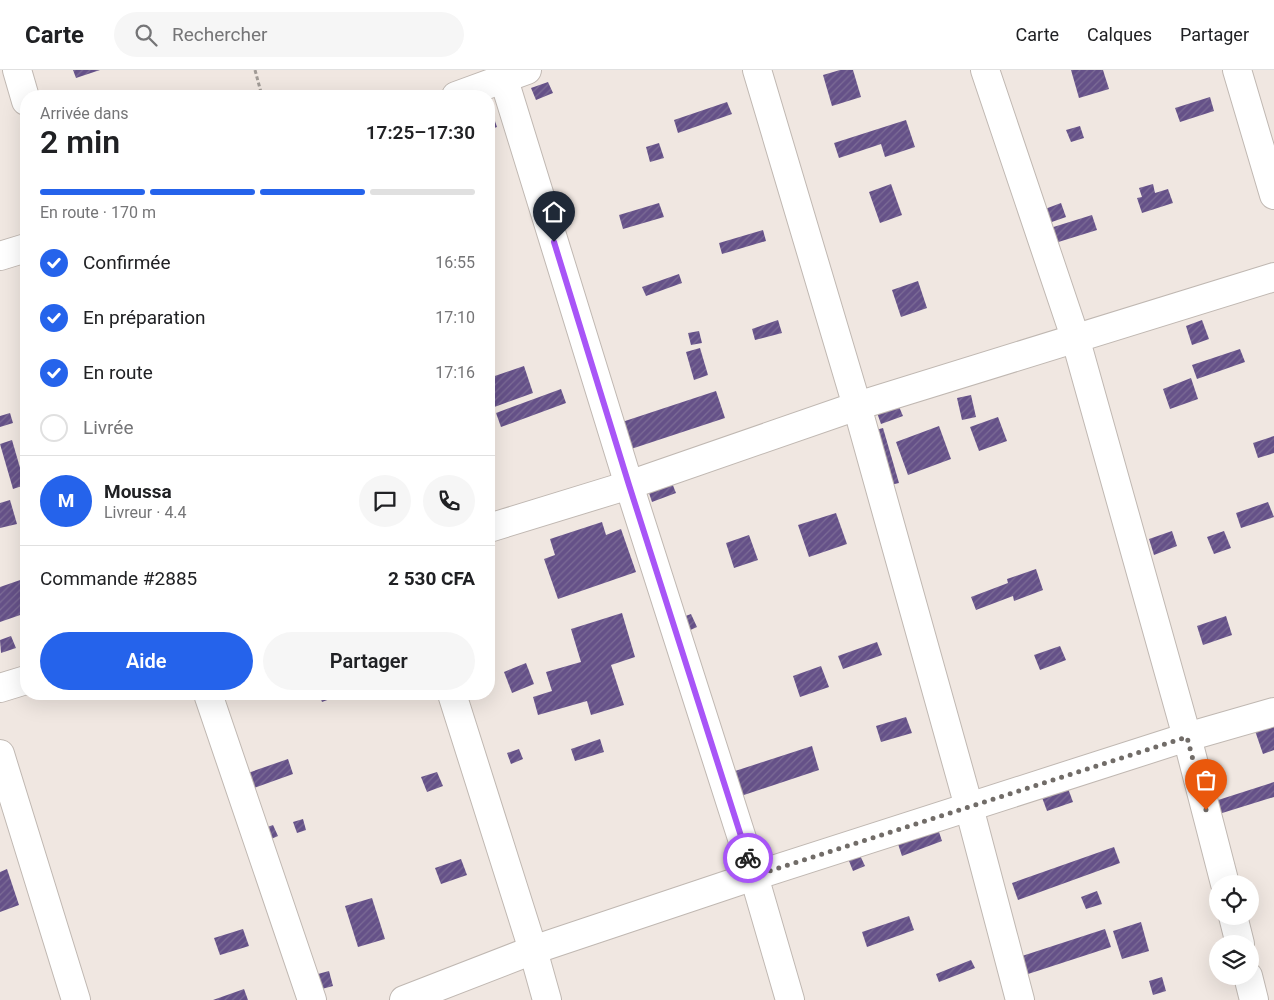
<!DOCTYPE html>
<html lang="fr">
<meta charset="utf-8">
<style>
:root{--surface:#fff;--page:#f6f6f6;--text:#202124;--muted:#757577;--line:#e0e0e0;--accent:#2563eb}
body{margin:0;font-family:Roboto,sans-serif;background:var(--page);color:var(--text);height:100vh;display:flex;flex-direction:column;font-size:19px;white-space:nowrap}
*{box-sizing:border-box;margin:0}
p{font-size:16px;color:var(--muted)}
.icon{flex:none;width:28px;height:28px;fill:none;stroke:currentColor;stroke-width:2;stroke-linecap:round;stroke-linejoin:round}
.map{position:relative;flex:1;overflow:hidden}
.drawer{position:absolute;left:20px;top:20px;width:475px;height:610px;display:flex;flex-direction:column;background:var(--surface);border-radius:20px;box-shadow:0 5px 20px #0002}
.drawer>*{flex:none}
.fabs{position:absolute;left:1209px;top:805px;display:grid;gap:10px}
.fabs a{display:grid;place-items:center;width:50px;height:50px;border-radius:50%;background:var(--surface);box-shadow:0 5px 20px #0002;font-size:25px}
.pin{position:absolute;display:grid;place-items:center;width:42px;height:42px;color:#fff;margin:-51px -21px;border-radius:50% 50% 50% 0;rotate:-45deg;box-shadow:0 0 5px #0007}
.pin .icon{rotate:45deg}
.courier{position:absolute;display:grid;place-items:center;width:50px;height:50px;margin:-25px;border:4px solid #a855f7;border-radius:50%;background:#fff;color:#222;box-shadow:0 1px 6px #0007}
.summary em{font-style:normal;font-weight:600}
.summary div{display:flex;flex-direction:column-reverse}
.summary{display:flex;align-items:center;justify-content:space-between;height:85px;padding:0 20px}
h1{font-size:32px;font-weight:600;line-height:38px}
.bar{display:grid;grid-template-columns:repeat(4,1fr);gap:8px 5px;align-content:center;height:60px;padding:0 20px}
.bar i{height:6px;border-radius:4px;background:var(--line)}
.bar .selected{background:var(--accent)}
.bar p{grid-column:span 4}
.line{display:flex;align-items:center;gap:12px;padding:0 20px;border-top:1px solid var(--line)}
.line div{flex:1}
.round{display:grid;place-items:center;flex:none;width:52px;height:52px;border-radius:26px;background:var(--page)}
ol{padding:0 20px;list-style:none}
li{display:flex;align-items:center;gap:15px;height:55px}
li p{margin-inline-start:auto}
li .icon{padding:5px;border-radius:50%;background:var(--accent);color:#fff;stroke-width:4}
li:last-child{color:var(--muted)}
li i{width:28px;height:28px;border:2px solid var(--line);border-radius:50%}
.primary-button{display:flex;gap:10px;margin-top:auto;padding:10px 20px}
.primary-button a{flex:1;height:58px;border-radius:30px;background:var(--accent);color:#fff;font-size:20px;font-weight:600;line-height:58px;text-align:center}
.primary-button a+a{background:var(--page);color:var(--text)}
header{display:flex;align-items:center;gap:30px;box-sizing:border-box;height:70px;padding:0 25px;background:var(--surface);border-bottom:1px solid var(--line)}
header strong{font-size:24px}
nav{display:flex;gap:28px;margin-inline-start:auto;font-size:18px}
.search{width:350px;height:45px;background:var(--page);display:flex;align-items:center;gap:12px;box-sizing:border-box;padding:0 18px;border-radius:28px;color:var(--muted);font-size:19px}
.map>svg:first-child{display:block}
.building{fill:url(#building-hatch)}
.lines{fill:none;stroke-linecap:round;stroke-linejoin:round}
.minor-casing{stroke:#c0b8b2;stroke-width:30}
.path{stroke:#a19b96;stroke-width:3;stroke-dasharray:4 2.5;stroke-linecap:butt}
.minor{stroke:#fff;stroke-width:28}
.done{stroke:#716c68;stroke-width:5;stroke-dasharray:0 9}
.route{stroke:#a855f7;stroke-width:6}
</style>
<header>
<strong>Carte</strong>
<div class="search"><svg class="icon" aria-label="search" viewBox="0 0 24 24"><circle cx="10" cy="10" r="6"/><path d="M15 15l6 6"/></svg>Rechercher</div>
<nav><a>Carte</a><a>Calques</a><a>Partager</a></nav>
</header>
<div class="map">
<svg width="1274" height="930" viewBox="0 0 1274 930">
<defs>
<pattern id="building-hatch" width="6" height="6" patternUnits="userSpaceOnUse" patternTransform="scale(1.25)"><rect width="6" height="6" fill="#655188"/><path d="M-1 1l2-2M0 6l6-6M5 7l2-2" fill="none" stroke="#7c6c96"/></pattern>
</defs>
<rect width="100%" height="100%" fill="#f0e7e1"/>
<g class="building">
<path d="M73 0H100L76 8Z"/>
<path d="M840 0H853L861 27 832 36 823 5Z"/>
<path d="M1071 0H1103L1109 19 1079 28Z"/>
<path d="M548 12 553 23 536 30 531 18Z"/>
<path d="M1210 27 1214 41 1180 52 1175 38Z"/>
<path d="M727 32 732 44 678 63 674 50Z"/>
<path d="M492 42 497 57 489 60V43Z"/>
<path d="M906 50 915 77 885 87 881 74 839 88 834 73Z"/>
<path d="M1080 56 1084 68 1071 72 1066 60Z"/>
<path d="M659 73 664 88 650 92 646 77Z"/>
<path d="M891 114 902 145 880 153 869 122Z"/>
<path d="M1153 114 1155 123 1168 119 1173 133 1142 143 1137 128 1142 127 1139 118Z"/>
<path d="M659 133 664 147 623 159 619 145Z"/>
<path d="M1061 133 1066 147 1049 153 1045 139Z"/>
<path d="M1092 145 1097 160 1052 174 1047 159Z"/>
<path d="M763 160 766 171 722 184 719 173Z"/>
<path d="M679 204 682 213 646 226 642 217Z"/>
<path d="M918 211 927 238 901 247 892 220Z"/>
<path d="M778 250 782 263 755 270 752 259Z"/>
<path d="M1202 250 1209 269 1192 275 1186 256Z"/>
<path d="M699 261 702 273 691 275 688 263Z"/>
<path d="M700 278 708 305 694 310 686 282Z"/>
<path d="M1240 279 1245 292 1197 309 1192 295Z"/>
<path d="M524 296 533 323 489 339V308Z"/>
<path d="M1191 308 1198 329 1170 339 1163 319Z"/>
<path d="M561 319 566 333 501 357 496 343Z"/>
<path d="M716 321 725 348 631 379 622 352Z"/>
<path d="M971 325 976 347 962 350 957 328Z"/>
<path d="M897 332 903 346 881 354 876 340Z"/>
<path d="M10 343 13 353 0 357V346Z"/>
<path d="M998 347 1007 371 979 381 970 357Z"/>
<path d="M939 356 951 389 908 405 896 372Z"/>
<path d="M883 358 899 413 882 417 865 363Z"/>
<path d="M1274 366V383L1258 388 1253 373Z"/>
<path d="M12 370 25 415 13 419 0 374Z"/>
<path d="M670 408 676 423 652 432 647 417Z"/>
<path d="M10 430 17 454 0 458V433Z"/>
<path d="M1268 432 1274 447 1241 458 1236 443Z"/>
<path d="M836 443 847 474 809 487 798 455Z"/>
<path d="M602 452 606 465 621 459 636 502 558 529 544 489 555 485 550 469Z"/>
<path d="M1172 461 1177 476 1154 485 1149 469Z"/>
<path d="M1224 461 1231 478 1214 484 1207 467Z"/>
<path d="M749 465 758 490 734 498 726 473Z"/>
<path d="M1036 499 1043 520 1014 531 1013 526 976 540 971 527 1008 513 1007 509Z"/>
<path d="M26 508V543L0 552V517Z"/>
<path d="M622 543 635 587 611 595 624 635 591 645 587 631 538 645 533 627 552 621 546 602 581 592 571 559Z"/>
<path d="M691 544 697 557 686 562 680 548Z"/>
<path d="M1226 546 1232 565 1203 575 1197 556Z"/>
<path d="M11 566 16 578 1 583 0 570Z"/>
<path d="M877 572 882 585 843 599 838 586Z"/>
<path d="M1060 576 1066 590 1040 600 1034 585Z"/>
<path d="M526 593 534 614 512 623 504 602Z"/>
<path d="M821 596 829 617 800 627 793 606Z"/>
<path d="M319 624H343L322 632Z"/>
<path d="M906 647 912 663 881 672 876 656Z"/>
<path d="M1274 647V680L1263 684 1253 655Z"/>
<path d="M600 669 604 682 575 691 571 679Z"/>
<path d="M812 676 819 700 741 726 732 702Z"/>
<path d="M519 679 523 689 511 694 507 683Z"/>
<path d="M288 689 293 704 251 719 245 704Z"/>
<path d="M437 702 443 716 427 722 421 707Z"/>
<path d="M1274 712V727L1219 744 1215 731Z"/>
<path d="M1066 713 1073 732 1047 741 1040 722Z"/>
<path d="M303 749 306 760 297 763 293 752Z"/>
<path d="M273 755 278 766 269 770 265 758Z"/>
<path d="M937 756 942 771 902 786 897 771Z"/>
<path d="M1114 777 1120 793 1018 830 1012 813Z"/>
<path d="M858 781 865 796 853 801 847 786Z"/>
<path d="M461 789 467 805 441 814 435 798Z"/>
<path d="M7 799 19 835 0 842V802Z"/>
<path d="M1097 821 1102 834 1086 839 1081 827Z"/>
<path d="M372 828 385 869 358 877 345 836Z"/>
<path d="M909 846 914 860 867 877 862 862Z"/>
<path d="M1141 852 1149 881 1122 889 1113 861Z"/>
<path d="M243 859 249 876 220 885 214 868Z"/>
<path d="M1105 859 1111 877 1028 904 1022 886Z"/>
<path d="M971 890 975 898 939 912 936 904Z"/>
<path d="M329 901 333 916 318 920 314 905Z"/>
<path d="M1162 907 1166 921 1153 925 1149 911Z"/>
<path d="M244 919 248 930H213Z"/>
</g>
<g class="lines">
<g class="minor-casing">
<g id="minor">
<path d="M17 0 26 31"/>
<path d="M501 0 629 415 754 806 790 930"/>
<path d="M757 0 857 336 969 737 1020 930"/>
<path d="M985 0 1075 267 1187 667 1225 814"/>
<path d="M1237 0 1274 125"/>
<path d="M456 26 527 0"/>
<path d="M0 186 26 178"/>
<path d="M489 458 629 415 857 336 1274 207"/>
<path d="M0 618 26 610"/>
<path d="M208 624 312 930"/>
<path d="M452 624 533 880 547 930"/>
<path d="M0 684 76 930"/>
<path d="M1233 846 1240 874"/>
<path d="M1248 906 1254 930"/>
<path d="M404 930 533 880 754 806 1187 667 1274 642"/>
</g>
</g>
<path class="path" d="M255 0 262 26"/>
<use href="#minor" class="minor"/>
</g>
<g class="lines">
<path class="done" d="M748 788 754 806 1187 667 1206 740"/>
<path class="route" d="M554 172 629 415 748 788"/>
</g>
</svg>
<div class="fabs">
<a><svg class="icon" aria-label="locate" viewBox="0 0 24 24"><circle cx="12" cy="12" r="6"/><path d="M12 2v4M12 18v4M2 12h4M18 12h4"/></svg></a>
<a><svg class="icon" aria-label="layers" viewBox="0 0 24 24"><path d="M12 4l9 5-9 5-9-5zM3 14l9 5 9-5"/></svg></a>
</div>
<div class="pin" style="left:1206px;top:740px;background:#ea580c"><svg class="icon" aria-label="bag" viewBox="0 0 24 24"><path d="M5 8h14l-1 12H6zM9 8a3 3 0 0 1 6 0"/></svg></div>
<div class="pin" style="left:554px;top:172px;background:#1f2937"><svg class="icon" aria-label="home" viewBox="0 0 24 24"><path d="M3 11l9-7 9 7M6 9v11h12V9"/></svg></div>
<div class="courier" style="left:748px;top:788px"><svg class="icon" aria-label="bike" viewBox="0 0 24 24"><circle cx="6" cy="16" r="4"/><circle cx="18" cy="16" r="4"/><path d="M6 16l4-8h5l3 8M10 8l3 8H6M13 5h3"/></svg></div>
<section class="drawer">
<div class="summary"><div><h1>2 min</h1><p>Arrivée dans</p></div><em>17:25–17:30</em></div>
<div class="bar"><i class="selected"></i><i class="selected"></i><i class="selected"></i><i></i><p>En route · 170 m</p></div>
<ol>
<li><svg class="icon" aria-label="check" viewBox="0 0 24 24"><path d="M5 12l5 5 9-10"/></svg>Confirmée<p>16:55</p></li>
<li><svg class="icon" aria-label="check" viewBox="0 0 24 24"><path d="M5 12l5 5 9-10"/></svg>En préparation<p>17:10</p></li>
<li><svg class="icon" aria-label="check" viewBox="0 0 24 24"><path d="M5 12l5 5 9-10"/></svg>En route<p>17:16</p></li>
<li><i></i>Livrée</li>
</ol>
<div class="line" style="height:90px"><b class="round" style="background:var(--accent);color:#fff">M</b><div><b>Moussa</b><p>Livreur · 4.4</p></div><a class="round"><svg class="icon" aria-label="chat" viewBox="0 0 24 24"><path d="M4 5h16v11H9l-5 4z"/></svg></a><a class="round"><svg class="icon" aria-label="phone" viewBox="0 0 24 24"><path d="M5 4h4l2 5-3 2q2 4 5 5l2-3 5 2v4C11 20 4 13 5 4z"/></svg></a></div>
<div class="line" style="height:65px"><div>Commande #2885</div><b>2 530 CFA</b></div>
<div class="primary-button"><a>Aide</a><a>Partager</a></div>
</section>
</div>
